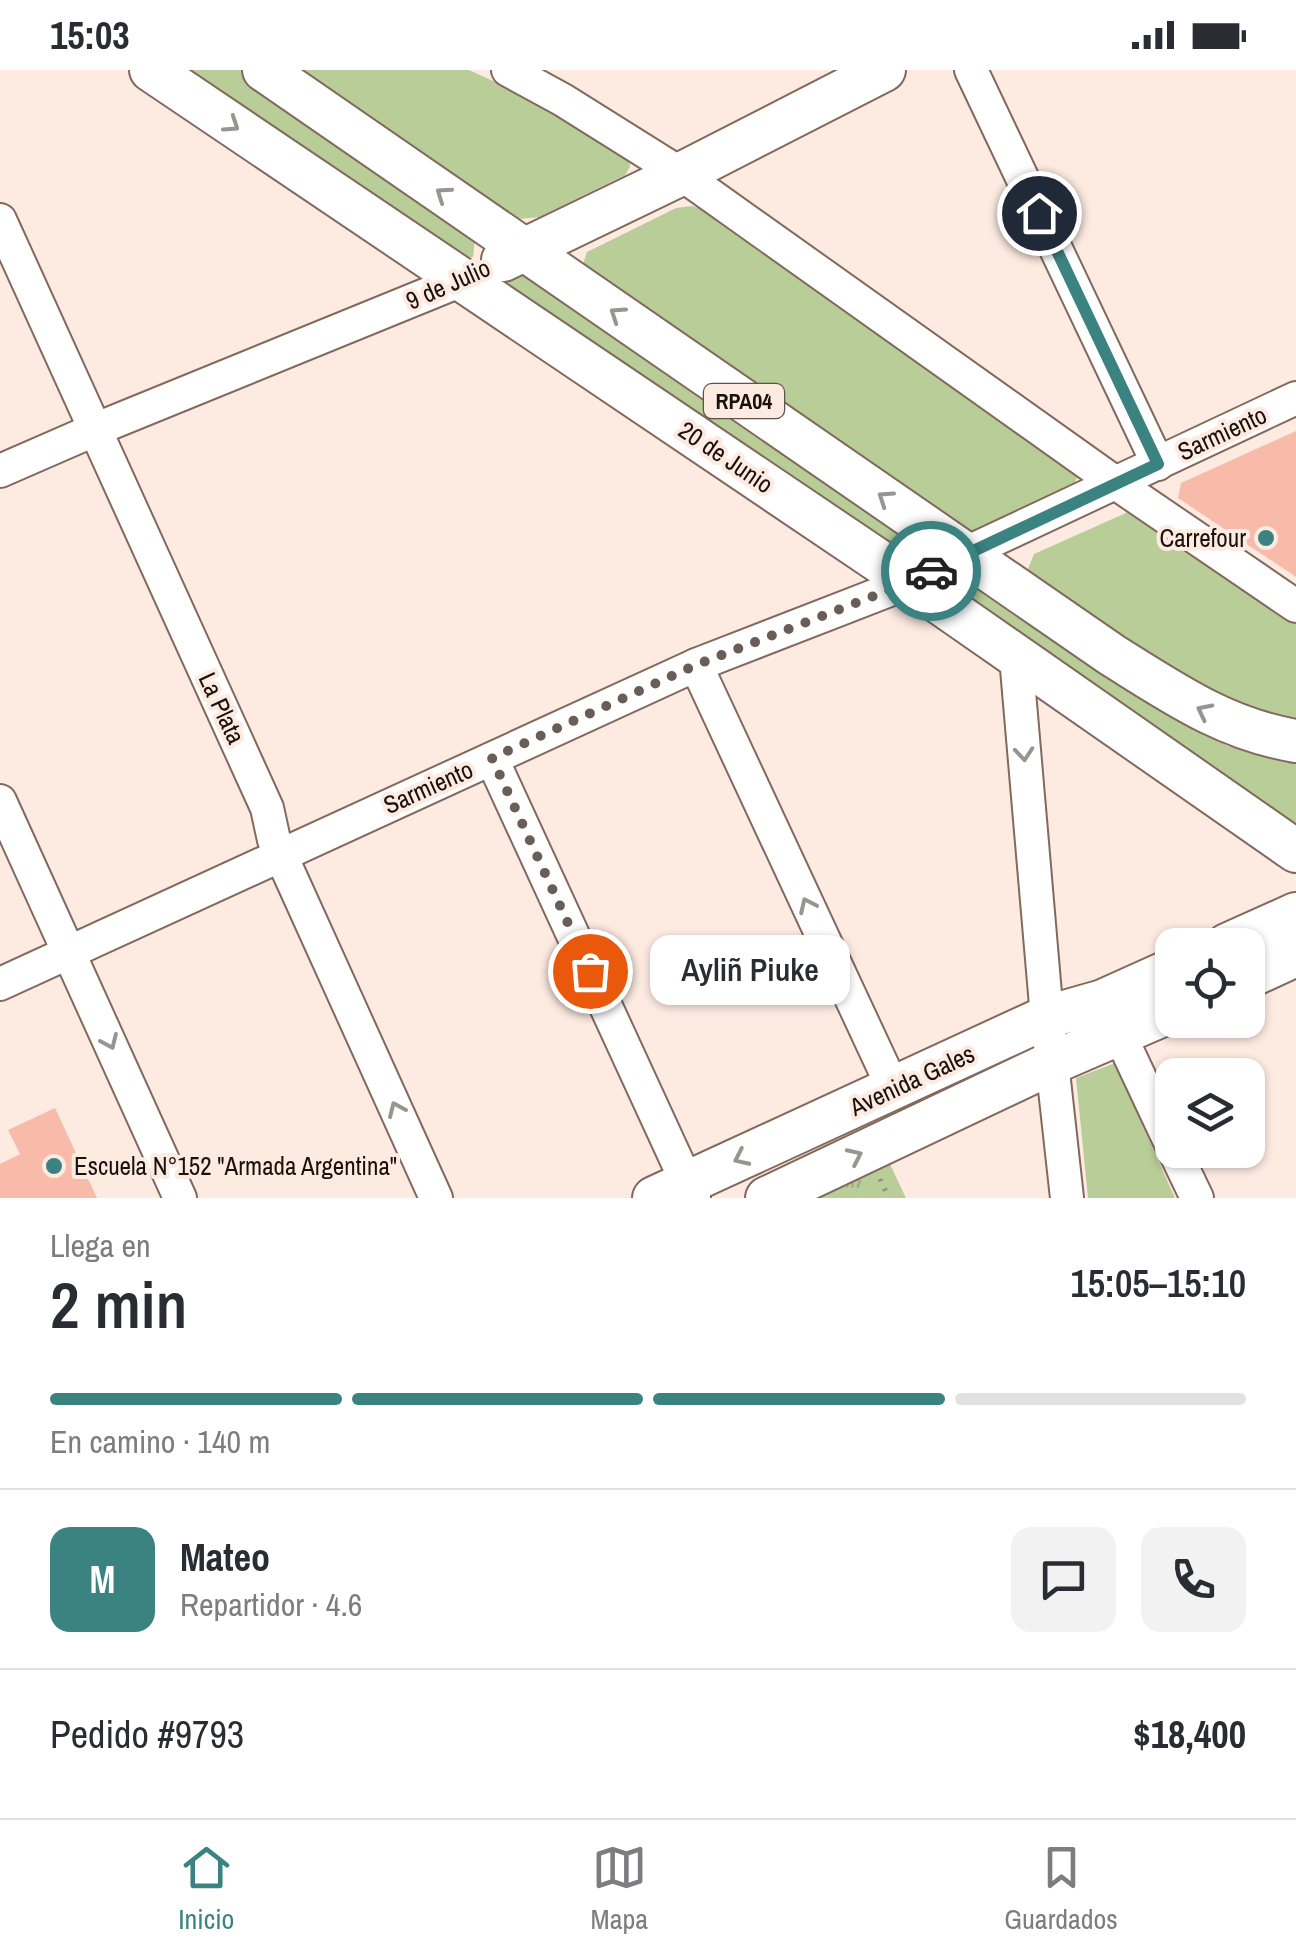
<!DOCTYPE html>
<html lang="es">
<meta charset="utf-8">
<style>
:root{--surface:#fff;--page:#f2f2f3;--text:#2b2b33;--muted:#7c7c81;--line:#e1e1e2;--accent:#3b8380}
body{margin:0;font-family:"Archivo Narrow",sans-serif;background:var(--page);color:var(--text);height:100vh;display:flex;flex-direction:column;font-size:38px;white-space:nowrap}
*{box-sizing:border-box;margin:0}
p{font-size:32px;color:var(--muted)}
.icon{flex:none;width:55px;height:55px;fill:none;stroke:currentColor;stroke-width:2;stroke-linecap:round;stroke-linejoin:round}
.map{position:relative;height:1128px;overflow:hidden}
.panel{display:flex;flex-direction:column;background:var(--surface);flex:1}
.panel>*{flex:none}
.tools{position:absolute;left:1155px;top:858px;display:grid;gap:20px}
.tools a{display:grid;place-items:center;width:110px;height:110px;border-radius:20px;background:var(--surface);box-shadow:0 2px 8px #0004;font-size:50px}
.pin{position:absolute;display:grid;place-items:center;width:85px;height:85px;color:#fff;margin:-42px;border:5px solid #fff;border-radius:50%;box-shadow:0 2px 10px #0007}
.courier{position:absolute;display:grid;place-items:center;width:100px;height:100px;margin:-50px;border:8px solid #3b8380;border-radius:50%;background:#fff;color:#222;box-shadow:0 2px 12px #0007}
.bubble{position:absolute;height:70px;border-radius:20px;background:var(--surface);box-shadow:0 2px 8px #0004;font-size:32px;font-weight:600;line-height:70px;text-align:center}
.overview em{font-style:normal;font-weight:600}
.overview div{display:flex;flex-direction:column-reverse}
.overview{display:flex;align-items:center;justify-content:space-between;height:170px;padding:0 50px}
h1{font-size:65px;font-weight:600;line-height:75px}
.bar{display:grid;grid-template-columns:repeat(4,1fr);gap:15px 10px;align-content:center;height:120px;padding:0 50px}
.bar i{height:12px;border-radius:8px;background:var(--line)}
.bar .selected{background:var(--accent)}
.bar p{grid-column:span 4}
.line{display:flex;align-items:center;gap:25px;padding:0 50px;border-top:2px solid var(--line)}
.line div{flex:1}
.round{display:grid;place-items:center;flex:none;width:105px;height:105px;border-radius:20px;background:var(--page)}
.status{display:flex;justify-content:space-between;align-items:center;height:70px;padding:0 50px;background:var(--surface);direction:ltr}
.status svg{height:28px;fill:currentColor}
.tabs{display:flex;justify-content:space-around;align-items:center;height:140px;border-top:2px solid var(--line);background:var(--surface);font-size:28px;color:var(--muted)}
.tabs a{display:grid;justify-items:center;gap:5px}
.tabs .selected{color:var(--accent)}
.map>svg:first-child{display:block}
.grass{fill:#b9cd99}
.park{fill:url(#park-tufts)}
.building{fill:#f9bba9}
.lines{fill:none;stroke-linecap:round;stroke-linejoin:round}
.minor-casing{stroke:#82695c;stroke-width:36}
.major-casing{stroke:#82695c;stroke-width:46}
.path{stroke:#9b8d86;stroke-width:5;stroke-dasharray:2.5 8;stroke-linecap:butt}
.minor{stroke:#fff;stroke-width:32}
.major{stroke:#fff;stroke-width:42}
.oneway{stroke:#989492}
.done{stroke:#695d57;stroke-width:10;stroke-dasharray:0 18}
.route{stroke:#3b8380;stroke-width:12}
.poi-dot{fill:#3b8380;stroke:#fdebe2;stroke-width:4}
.labels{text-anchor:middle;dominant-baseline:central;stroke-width:8;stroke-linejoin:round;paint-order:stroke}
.shield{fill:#fdebe2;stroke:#5e524c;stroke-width:2.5}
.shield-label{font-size:22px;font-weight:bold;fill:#1a110c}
.street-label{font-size:25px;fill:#1a110c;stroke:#fdebe2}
.poi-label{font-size:25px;fill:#1a110c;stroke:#fdebe2;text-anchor:end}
</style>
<div class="status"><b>15:03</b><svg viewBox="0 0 49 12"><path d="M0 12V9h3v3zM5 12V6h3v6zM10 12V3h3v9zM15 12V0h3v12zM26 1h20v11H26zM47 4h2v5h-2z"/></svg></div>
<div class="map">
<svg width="1296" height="1128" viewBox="0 0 1296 1128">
<defs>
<pattern id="park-tufts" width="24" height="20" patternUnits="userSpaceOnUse" patternTransform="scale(2.5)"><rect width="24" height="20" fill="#b9cd99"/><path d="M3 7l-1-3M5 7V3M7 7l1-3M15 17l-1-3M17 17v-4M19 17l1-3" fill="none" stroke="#9eaf83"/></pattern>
</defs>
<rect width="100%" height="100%" fill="#fdebe2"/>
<g class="grass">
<path d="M169 0H247L475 170 473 187 458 190Z"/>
<path d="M290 0H469L526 26 629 88 630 97 625 105 539 147 520 149 493 141Z"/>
<path d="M692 136 713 143 1069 392 1077 408 1072 418 983 461H968L582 197 587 182 676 138Z"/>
<path d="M529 203 917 468 920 481 912 490 510 223 505 207Z"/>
<path d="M1128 442 1139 444 1296 554V661L1200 627 1032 510 1028 499 1034 484Z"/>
<path d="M973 510 980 512 1227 676 1296 687V764L948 520Z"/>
<path d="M1115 993 1175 1128H1088L1076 1008Z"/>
</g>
<path class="park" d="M889 1092 906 1128H810Z"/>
<g class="building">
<path d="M1296 361V507L1178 428 1181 413Z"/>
<path d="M55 1038 97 1128H0V1094L20 1084 8 1060Z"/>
</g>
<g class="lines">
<g class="minor-casing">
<g id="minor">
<path d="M508 0 563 30 681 104 1117 414 1296 536"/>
<path d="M971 0 1158 394"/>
<path d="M0 150 267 738 274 770 436 1128"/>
<path d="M0 401 94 360 462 210"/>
<path d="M1016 587 1047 947 1067 1128"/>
<path d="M696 595 893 1018"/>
<path d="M492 689 694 1128"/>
<path d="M0 731 180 1128"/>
<path d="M0 914 696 595 910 512 966 483 1296 328"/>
<path d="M1110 944 1172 1076"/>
<path d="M1174 1080 1197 1128"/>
</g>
</g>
<g class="major-casing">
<g id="major">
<path d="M151 0 910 512 1296 781"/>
<path d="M264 0 1112 585C1173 623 1224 659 1296 671"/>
<path d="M503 190 681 104 884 0"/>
<path d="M1227 875 1296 844"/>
<path d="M1248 907 1296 885"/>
<path d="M654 1128 1047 947 1103 931 1172 900"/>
<path d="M767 1128 1054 992 1172 941"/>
</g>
</g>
<path class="path" d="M880 1109 889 1128"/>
<use href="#minor" class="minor"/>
<use href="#major" class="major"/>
</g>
<defs><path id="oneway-chevron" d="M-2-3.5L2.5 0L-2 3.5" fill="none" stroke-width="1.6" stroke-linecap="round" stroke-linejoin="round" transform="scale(2.5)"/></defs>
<g class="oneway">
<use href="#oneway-chevron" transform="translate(232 55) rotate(34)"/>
<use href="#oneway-chevron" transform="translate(443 124) rotate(-145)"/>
<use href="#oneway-chevron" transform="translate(617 244) rotate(-146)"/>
<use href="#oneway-chevron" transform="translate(885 428) rotate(-146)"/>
<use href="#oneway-chevron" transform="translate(1204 641) rotate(-153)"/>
<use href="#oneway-chevron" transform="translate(1024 684) rotate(85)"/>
<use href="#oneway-chevron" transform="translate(807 835) rotate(-115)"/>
<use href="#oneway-chevron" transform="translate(110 972) rotate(66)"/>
<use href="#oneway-chevron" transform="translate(396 1039) rotate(-114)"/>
<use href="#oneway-chevron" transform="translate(855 1086) rotate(-25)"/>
<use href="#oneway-chevron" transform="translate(741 1088) rotate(155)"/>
</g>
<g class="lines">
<path class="done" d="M590 901 492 688 696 595 910 512 931 501"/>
<path class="route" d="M931 501 1158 394 1039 143"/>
</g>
<g class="poi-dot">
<circle cx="1266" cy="468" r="10"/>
<circle cx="54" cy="1096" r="10"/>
</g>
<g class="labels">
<rect class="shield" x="704" y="314" width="80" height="34" rx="8"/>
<g class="shield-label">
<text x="744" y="331">RPA04</text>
</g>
<g class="street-label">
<text transform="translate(448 214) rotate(-24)">9 de Julio</text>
<text transform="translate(1222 363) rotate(-25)">Sarmiento</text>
<text transform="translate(726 387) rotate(34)">20 de Junio</text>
<text transform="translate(222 638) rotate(65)">La Plata</text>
<text transform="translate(428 717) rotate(-24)">Sarmiento</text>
<text transform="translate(912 1010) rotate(-25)">Avenida Gales</text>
</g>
<g class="poi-label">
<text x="1246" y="468">Carrefour</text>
<text x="74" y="1096" text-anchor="start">Escuela N°152 "Armada Argentina"</text>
</g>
</g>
</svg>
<div class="tools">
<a><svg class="icon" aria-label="locate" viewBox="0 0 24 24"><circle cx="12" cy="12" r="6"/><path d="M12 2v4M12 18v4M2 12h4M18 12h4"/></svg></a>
<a><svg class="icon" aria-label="layers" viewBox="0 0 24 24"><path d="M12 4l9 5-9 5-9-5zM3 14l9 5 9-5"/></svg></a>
</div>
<div class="pin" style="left:590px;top:901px;background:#ea580c"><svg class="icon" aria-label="bag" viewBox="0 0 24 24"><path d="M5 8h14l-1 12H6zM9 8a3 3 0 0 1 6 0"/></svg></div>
<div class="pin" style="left:1039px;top:143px;background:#1f2937"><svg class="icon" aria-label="home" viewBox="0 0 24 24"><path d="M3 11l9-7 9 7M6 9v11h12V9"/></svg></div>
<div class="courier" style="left:931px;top:501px"><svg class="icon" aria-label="car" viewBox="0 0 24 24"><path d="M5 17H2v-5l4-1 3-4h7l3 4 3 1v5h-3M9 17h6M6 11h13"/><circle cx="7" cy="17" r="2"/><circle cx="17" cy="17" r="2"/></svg></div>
<div class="bubble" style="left:650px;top:865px;width:200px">Ayliñ Piuke</div>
</div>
<section class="panel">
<div class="overview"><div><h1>2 min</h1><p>Llega en</p></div><em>15:05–15:10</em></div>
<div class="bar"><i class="selected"></i><i class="selected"></i><i class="selected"></i><i></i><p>En camino · 140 m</p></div>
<div class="line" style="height:180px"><b class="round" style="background:var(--accent);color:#fff">M</b><div><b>Mateo</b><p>Repartidor · 4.6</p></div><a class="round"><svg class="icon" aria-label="chat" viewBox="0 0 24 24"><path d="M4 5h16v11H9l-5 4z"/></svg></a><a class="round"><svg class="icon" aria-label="phone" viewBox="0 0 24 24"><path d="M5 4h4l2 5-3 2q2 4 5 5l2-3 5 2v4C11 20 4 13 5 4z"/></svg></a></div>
<div class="line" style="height:130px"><div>Pedido #9793</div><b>$18,400</b></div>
</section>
<nav class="tabs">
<a class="selected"><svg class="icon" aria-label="home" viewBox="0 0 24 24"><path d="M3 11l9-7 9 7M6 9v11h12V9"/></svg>Inicio</a>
<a><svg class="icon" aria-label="map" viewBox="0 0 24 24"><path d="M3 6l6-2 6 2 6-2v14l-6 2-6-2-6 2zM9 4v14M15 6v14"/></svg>Mapa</a>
<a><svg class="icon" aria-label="saved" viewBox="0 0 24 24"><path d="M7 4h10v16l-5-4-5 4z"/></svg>Guardados</a>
</nav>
